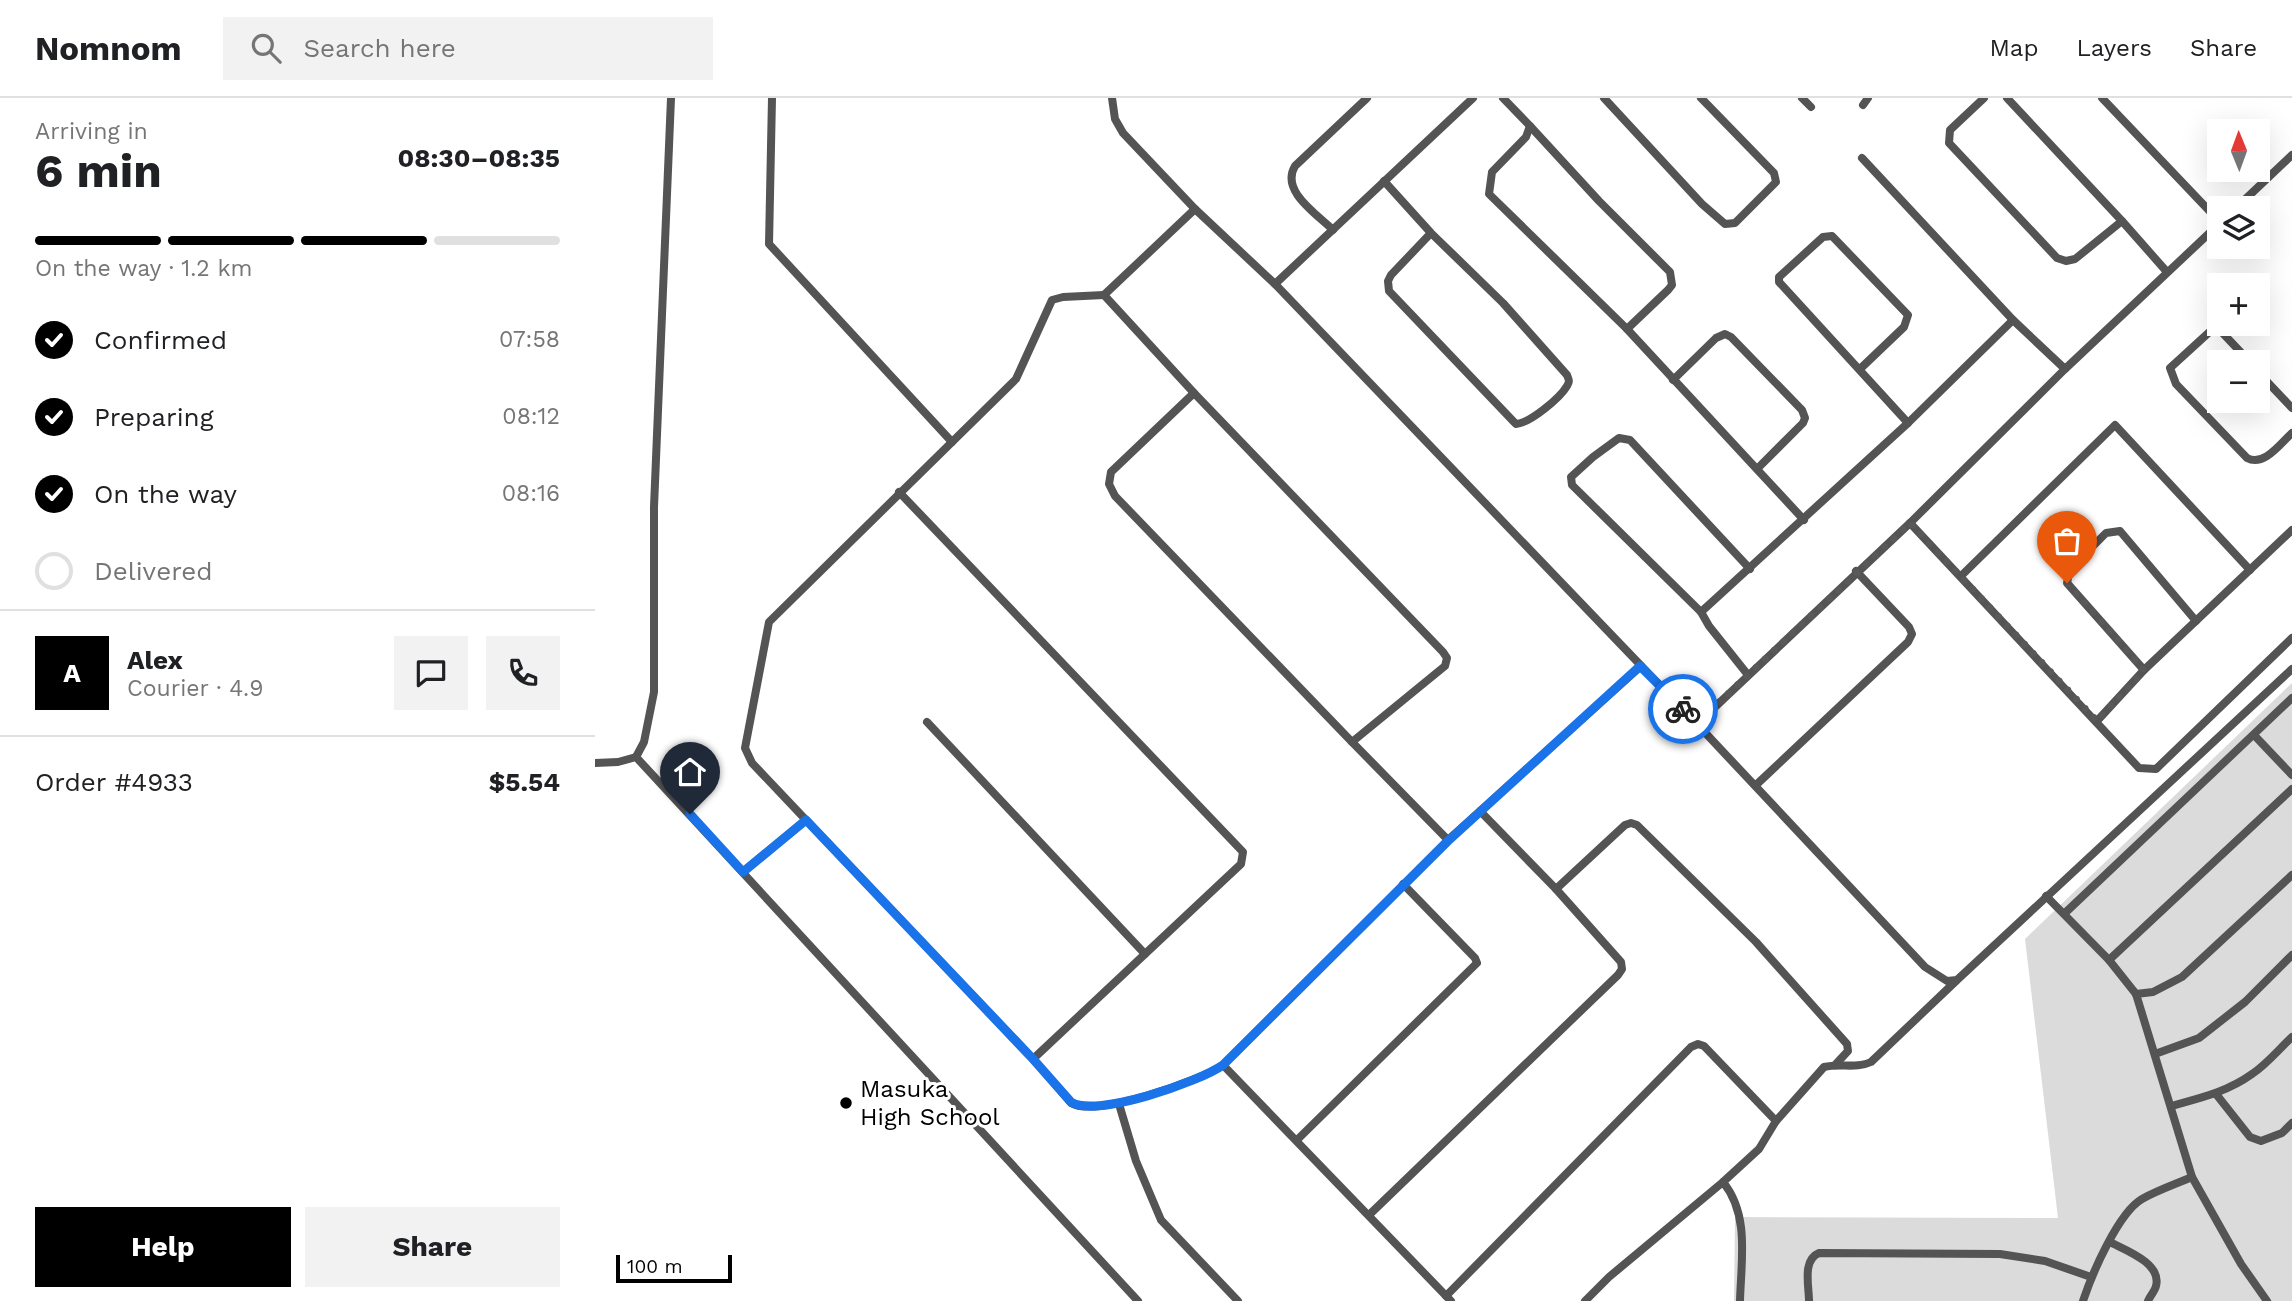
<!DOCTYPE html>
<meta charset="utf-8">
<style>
:root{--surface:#fff;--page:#f2f2f2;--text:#202124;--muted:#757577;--line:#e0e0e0;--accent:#000}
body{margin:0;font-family:"Work Sans",sans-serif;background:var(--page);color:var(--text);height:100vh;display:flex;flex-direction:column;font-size:26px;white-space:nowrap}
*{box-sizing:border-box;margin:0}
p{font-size:23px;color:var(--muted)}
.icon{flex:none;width:38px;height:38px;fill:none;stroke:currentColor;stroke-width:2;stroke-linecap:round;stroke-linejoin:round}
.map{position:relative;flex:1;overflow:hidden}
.details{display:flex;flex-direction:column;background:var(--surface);width:595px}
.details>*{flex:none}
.needle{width:46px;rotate:359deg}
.buttons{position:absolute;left:1612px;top:21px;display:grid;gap:14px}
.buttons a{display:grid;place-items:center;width:63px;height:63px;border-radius:0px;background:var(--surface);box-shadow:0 7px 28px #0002;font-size:35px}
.scale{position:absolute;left:21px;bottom:18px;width:116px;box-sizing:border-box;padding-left:7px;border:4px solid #000;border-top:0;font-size:19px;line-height:24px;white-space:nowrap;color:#000;-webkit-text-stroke:5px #fff;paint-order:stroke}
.pin{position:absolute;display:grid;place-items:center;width:60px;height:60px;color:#fff;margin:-72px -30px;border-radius:50% 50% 50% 0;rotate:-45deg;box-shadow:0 0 7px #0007}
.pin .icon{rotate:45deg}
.courier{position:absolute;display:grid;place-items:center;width:70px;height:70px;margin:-35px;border:5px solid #1a73e8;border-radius:50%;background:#fff;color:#222;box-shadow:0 2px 9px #0007}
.head em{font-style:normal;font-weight:700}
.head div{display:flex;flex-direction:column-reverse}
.head{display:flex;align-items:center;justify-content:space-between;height:119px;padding:0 35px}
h1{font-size:46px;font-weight:700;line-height:52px}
.bar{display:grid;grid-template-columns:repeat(4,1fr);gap:10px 7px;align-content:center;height:84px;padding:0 35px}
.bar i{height:9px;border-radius:5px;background:var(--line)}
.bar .active{background:var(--accent)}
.bar p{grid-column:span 4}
.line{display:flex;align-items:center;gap:18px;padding:0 35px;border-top:2px solid var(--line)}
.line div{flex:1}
.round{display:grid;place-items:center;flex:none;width:74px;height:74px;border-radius:0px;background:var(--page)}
ol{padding:0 35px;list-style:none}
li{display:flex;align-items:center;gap:21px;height:77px}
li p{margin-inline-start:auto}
li .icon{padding:7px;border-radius:50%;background:var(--accent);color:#fff;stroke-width:4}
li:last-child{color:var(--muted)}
li i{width:38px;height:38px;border:4px solid var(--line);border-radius:50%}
.cta{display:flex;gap:14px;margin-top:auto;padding:14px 35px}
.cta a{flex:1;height:80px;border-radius:0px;background:var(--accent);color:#fff;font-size:28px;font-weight:700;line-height:80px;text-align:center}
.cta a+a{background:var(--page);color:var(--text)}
header{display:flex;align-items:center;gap:42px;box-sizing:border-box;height:98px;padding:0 35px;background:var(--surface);border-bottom:2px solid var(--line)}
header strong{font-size:33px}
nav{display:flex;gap:38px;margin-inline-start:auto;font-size:24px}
.search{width:490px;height:63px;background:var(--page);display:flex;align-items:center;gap:18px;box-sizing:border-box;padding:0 24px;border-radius:0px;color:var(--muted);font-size:26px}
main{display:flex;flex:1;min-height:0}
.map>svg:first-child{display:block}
.green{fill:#dbdbdb}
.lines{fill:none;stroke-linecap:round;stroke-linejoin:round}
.street{stroke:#545454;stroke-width:8}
.done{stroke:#595959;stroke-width:7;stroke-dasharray:0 12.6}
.route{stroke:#1a73e8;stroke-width:9}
.poi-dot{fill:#000;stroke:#fff;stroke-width:2.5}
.labels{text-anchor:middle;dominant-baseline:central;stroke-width:6;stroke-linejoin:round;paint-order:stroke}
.poi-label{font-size:24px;fill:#000;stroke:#fff;text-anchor:start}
</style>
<header>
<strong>Nomnom</strong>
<div class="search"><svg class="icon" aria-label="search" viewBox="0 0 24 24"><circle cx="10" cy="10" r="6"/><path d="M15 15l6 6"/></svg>Search here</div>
<nav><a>Map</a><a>Layers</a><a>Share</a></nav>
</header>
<main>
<section class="details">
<div class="head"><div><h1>6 min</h1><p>Arriving in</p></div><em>08:30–08:35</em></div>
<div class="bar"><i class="active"></i><i class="active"></i><i class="active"></i><i></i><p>On the way · 1.2 km</p></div>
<ol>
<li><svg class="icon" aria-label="check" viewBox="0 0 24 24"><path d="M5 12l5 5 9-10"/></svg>Confirmed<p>07:58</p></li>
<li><svg class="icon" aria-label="check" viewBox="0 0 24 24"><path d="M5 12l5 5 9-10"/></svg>Preparing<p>08:12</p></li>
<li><svg class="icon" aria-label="check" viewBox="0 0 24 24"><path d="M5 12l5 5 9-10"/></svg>On the way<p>08:16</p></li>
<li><i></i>Delivered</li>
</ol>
<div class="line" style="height:126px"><b class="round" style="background:var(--accent);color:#fff">A</b><div><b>Alex</b><p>Courier · 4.9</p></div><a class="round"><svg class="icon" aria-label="chat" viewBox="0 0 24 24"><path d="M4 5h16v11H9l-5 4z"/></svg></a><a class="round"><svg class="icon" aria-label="phone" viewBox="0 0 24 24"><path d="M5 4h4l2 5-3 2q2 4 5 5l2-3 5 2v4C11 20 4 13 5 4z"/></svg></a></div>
<div class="line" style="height:91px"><div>Order #4933</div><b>$5.54</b></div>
<div class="cta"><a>Help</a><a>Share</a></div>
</section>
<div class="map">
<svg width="1697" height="1203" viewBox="0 0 1697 1203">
<rect width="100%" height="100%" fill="#fff"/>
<path class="green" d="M1697 585V1203H1139L1140 1119 1463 1120 1430 841Z"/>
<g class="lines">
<g class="street">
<path d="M177 0 174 146 357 344"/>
<path d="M517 0 520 21 528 35 600 111 680 186 1102 626 1330 869 1352 883 1362 882 1697 571"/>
<path d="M908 0 935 28 931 39 897 74 894 96 1032 231 1209 422"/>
<path d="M1009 0 1107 106 1130 126 1140 125 1181 84 1179 75 1106 0"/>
<path d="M1207 0 1216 9"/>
<path d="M1389 0 1355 32 1354 45 1462 160 1471 163 1480 161 1527 123"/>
<path d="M1412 0 1527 123 1572 174"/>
<path d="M1507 0 1624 123"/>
<path d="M1268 7 1273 0"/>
<path d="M935 28 1004 103 1075 174 1077 187 1073 192 1032 231"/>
<path d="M1267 60 1418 222 1470 271"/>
<path d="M789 83 836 135 908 205 972 277C974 282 975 283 972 288 965 300 935 325 921 326L919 324 794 193 793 183 796 177 836 135"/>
<path d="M1641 110 1697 57"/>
<path d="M600 111 509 197 599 295 848 554 852 560 850 568 757 644 853 742"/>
<path d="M738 132C722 116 685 93 700 68L772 0"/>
<path d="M680 186 878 0"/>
<path d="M1655 264 1621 228 1575 270 1581 286 1652 360C1669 369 1685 346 1697 335"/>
<path d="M1265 271 1309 229 1313 217 1237 138 1228 139 1184 179V184L1313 325"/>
<path d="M1662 273 1697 310"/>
<path d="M1078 282 1121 240 1130 236 1136 239 1207 312 1210 320 1208 325 1162 371"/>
<path d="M599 295 516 374 514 386 520 398 757 644"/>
<path d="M304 394 648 754 646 766 438 961"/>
<path d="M1315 425 1544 670 1561 671 1697 540"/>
<path d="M1366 478 1520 327 1655 472"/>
<path d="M1106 514 977 387 976 379 998 359 1024 340 1035 342 1155 471"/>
<path d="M1549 572 1472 485 1475 471 1511 435 1525 433 1601 523"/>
<path d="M1153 577 1114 528 1106 514 1313 325 1418 222"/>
<path d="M1502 623 1549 572 1697 432"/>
<path d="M332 624 550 856"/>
<path d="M1102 626 1315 425 1470 271 1624 126"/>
<path d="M1659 637 1697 677"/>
<path d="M41 659 49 644 59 594V409L76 0"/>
<path d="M0 665 23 664 41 659 543 1203"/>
<path d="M1161 687 1313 544 1317 536 1314 529 1261 473"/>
<path d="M211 722 157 665 150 650 174 524 421 281 457 202 468 199 509 197"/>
<path d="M148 774 211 722 438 961 476 1005C501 1020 604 983 628 967"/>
<path d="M961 791 1030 727 1036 725 1042 727 1161 844 1252 946 1253 953 1240 967"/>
<path d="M1451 798 1514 862 1541 896 1597 1079 1646 1166 1672 1203"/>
<path d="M1470 815 1697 600"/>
<path d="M1514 862 1697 691"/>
<path d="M1541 896 1558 894 1587 879 1697 777"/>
<path d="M1560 956 1604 940 1650 904 1697 857"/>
<path d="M1621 996 1655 1039 1666 1043 1687 1035 1697 1025"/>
<path d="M524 1006 541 1063 566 1122 643 1203"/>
<path d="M1576 1008C1605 1000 1632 994 1657 976 1672 966 1684 951 1697 939"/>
<path d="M1181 1023 1229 969C1246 965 1261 971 1276 964L1361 883"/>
<path d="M702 1042 882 865 880 860 808 786"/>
<path d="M1128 1084C1155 1117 1146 1163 1145 1203"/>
<path d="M774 1117 1023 877 1027 871 1026 864 961 791 885 713"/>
<path d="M1515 1144C1530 1152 1567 1165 1561 1188 1560 1193 1555 1198 1553 1203"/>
<path d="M851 1198 1096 949 1103 946 1109 948 1181 1023 1164 1051 1128 1084 1014 1179 990 1203"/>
<path d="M856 1203 628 967 853 742 1046 568"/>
<path d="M1214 1203C1214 1188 1207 1162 1224 1155L1405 1156 1450 1163 1496 1179"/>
<path d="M1488 1203C1497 1176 1523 1115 1547 1101 1563 1092 1581 1086 1597 1079"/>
</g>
</g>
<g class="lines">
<path class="done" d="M1088 611 1102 625 1315 425 1502 623 1549 572 1472 485"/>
<path class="route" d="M95 716 148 774 211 722 438 961 476 1004C501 1020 604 984 628 967L853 743 1045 568 1088 611"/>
</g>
<circle class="poi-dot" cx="251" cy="1005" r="7"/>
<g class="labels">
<g class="poi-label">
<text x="265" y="991">Masuka<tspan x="265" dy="28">High School</tspan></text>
</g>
</g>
</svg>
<div class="buttons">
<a><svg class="needle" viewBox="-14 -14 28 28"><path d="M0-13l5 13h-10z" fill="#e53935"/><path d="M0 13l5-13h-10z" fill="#757577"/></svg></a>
<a><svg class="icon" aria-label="layers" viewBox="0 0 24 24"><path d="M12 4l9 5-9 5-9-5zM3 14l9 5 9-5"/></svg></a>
<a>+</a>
<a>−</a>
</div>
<div class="scale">100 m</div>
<div class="pin" style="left:1472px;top:485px;background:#ea580c"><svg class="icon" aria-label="bag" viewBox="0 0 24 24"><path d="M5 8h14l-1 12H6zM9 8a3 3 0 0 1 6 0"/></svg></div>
<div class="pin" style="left:95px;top:716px;background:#1f2937"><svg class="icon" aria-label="home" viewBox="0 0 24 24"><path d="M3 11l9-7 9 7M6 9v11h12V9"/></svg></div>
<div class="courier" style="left:1088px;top:611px"><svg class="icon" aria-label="bike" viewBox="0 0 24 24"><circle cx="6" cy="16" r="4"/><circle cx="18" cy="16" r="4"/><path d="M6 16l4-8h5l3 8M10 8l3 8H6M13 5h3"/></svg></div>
</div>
</main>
